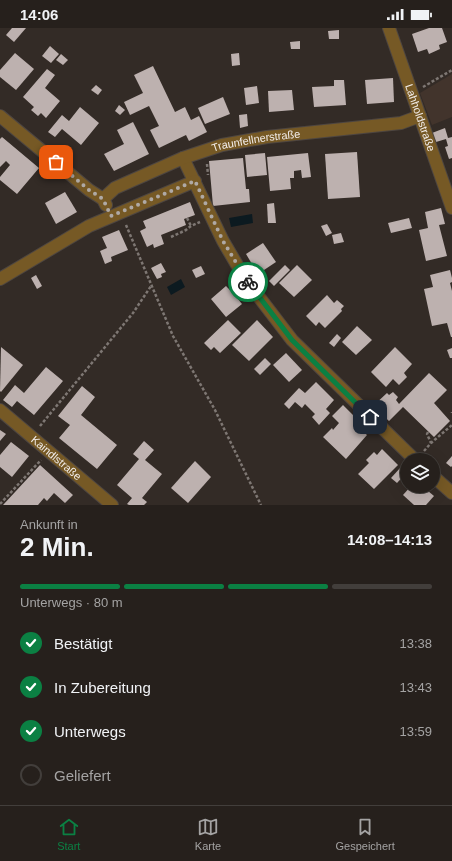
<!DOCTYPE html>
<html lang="de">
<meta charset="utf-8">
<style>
:root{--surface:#26201c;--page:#2e2825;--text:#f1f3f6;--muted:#a4a3a3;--line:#423e3b;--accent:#0b8043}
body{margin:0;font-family:Arial,sans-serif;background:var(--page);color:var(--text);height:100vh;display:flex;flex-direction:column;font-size:15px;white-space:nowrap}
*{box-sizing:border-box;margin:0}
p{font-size:13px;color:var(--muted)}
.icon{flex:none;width:22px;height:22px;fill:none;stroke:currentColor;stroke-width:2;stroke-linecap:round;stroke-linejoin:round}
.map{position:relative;height:477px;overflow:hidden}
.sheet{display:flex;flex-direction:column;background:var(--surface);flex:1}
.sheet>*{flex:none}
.buttons{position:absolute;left:400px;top:425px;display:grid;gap:8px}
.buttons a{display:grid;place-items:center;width:40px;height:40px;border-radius:50%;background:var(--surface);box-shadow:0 4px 16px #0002,0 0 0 1px var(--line);font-size:20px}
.pin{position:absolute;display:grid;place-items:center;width:34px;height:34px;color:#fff;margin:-17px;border-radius:8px;box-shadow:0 2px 6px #0006}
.courier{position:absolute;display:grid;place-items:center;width:40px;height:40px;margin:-20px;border:3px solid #0b8043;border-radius:50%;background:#fff;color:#222;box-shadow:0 1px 5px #0007}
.summary em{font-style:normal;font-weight:600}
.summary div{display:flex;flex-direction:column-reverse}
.summary{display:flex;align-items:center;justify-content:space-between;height:68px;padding:0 20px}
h1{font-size:26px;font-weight:600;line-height:30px}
.bar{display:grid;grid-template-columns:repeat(4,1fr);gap:6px 4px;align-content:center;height:48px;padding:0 20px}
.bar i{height:5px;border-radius:3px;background:var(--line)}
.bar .current{background:var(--accent)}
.bar p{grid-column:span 4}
ol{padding:0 20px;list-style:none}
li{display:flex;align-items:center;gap:12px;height:44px}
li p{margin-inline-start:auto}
li .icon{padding:4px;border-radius:50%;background:var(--accent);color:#fff;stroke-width:4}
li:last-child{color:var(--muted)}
li i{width:22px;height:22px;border:2px solid var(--line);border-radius:50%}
.status{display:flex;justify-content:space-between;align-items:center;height:28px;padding:0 20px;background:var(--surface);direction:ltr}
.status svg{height:11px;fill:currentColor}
.tabs{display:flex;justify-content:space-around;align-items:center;height:56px;border-top:1px solid var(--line);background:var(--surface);font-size:11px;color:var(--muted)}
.tabs a{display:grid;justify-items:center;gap:2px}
.tabs .current{color:var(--accent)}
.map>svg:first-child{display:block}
.built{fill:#42342c}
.water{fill:#0c1a20}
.building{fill:#bdb1af}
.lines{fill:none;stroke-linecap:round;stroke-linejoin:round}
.minor-casing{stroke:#4e4641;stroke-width:14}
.path{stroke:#7e7773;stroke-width:2.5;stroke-dasharray:3 2;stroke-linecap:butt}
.minor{stroke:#765925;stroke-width:12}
.done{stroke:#afa9a5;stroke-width:4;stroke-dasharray:0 7.2}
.route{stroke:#0b8043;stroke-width:5}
.labels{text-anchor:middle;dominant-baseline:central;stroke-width:4;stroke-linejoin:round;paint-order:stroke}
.street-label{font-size:11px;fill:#f2edea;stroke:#29211c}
</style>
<div class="status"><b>14:06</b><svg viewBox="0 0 49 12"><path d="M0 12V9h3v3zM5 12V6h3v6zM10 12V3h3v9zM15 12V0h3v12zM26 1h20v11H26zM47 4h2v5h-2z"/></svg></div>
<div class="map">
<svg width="452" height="477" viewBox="0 0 452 477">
<rect width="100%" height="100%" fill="#332b26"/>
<path class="built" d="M452 46V89L432 97 420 65Z"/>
<g class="water">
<path d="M252 186 253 195 231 199 229 190Z"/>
<path d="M181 251 185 259 171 267 167 259Z"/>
</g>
<g class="building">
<path d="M12 0H26L14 14 6 7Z"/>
<path d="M429 0H442L447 14 439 17 440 21 429 26 427 21 418 24 412 6Z"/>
<path d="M339 2V11H329L328 3Z"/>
<path d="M300 13V21H291L290 14Z"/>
<path d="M50 18 59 26 51 35 42 28Z"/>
<path d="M15 25 34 41 16 62 0 49V42Z"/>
<path d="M239 25 240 37 232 38 231 26Z"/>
<path d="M61 26 68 32 63 37 56 32Z"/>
<path d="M153 38 175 84 185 79 191 92 199 88 207 104 189 113 186 107 159 120 150 102 159 98 149 78 130 87 124 74 143 65 134 47Z"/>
<path d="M47 41 55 47 45 60 60 73 46 90 41 85 38 88 31 82 34 79 23 69Z"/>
<path d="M393 50 394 74 367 76 365 52Z"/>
<path d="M334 52H344L346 77 314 79 312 59 334 58Z"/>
<path d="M96 57 102 62 98 67 91 62Z"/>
<path d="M257 58 259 75 246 77 244 60Z"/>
<path d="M292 62 294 82 269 84 268 63Z"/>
<path d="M223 69 230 86 205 96 198 80Z"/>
<path d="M119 77 125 82 120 87 115 83Z"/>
<path d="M80 79 99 95 81 117 62 101 55 109 48 104 62 87 69 93Z"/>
<path d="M247 86 248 98 240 100 239 87Z"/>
<path d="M133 94 149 126 114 143 104 126 124 116 117 102Z"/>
<path d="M445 100 448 110 452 109V130L449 131 445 119 448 118 446 111 436 114 432 105Z"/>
<path d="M2 109 39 140 17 166 0 152V149L10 137 6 133 0 139V111Z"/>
<path d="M357 124 360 169 328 171 325 126Z"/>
<path d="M265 125 267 147 247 149 245 127Z"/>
<path d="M308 125 311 149 302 150 301 142 294 143V150H290L291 161 270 163 267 129Z"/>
<path d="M243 130 246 161H249L250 174 213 178 209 133Z"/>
<path d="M65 164 77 184 56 196 45 175Z"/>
<path d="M190 174 195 187 184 191 186 197 161 207 164 216 154 220 153 216 147 219 140 203 146 200 143 193Z"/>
<path d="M274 175 276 195H268L267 176Z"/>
<path d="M441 180 445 196 439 197 447 228 426 233 419 202 428 200 425 184Z"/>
<path d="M409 190 412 200 391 205 388 195Z"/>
<path d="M327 196 332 205 326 208 321 198Z"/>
<path d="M119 202 128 222 111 229 112 233 105 236 100 223 107 220 102 209Z"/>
<path d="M341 205 344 214 334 216 332 207Z"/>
<path d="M263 215 276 234 258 246 246 226Z"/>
<path d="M161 235 166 244 161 246 162 249 157 251 151 240Z"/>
<path d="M285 237 290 242 274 258 269 253Z"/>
<path d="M297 237 312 252 294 269 279 255Z"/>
<path d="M201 238 205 246 196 250 192 242Z"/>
<path d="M450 242 452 250V254L450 255 452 263V309H451L447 295 432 298 424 261 433 259 430 247Z"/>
<path d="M36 247 42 258 37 261 31 250Z"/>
<path d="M226 258 231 263 236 258 243 267 238 271 242 276 226 289 211 271Z"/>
<path d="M327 267 334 275 337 272 344 278 341 281 342 283 325 300 319 294 316 298 306 288Z"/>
<path d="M228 292 241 305 220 325 214 319 211 322 204 315Z"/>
<path d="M257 292 273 309 249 333 232 317Z"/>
<path d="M357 298 372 312 356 327 342 314Z"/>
<path d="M337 306 341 310 334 319 329 315Z"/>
<path d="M1 319 23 337 1 364 0 363Z"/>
<path d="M395 319 412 336 404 345 407 349 399 357 393 351 386 359 371 344Z"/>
<path d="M452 320V330H450L447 322Z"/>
<path d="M286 325 302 342 289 354 273 337Z"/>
<path d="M265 330 271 336 260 347 254 341Z"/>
<path d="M46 339 63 353 34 387 17 373 12 379 3 372 15 357 24 365Z"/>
<path d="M429 345 447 362 434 375 450 393 434 409 403 379 389 393 373 378 387 365 389 367 393 364 398 369 396 372 399 376Z"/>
<path d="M316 354 334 372 326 381 330 385 319 397 312 389 315 386 305 376 302 380 295 374 289 381 284 376 299 360 305 365Z"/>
<path d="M82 358 95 369 81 387 117 417 97 441 59 410 70 397 58 388Z"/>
<path d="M343 377 357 391 353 394 367 407 346 431 323 409 332 400 333 402 339 395 332 388Z"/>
<path d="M0 402 6 406 0 413Z"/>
<path d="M144 413 154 422 145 432 162 446 142 470 147 474 144 477H129L127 476 132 470 117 457 139 431 133 426Z"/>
<path d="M11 414 29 428 12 449 0 439V427Z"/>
<path d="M382 421 398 437 374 461 358 446 369 435 366 432 374 424 377 427Z"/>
<path d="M452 428V438L451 439 446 435Z"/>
<path d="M195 433 211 449 188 475 171 460Z"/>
<path d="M40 437 73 467 65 475 54 465 47 473 44 470 38 477H3Z"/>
<path d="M401 439 407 444 397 455 391 450Z"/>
<path d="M411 458H422L434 468 426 477H414L403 467Z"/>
</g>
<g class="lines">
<g class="minor-casing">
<g id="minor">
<path id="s1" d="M389 0 452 180"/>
<path d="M0 88 89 162 103 171 106 177"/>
<path d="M183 130 223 213 240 242 259 269 292 312 415 432"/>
<path id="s2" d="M103 171 115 160 183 130 222 117 267 109 401 95 420 88"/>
<path d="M0 251 89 198 195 153"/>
<path id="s3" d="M0 382 112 477"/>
<path d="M433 448 452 465"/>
</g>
</g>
<g class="path">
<path d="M423 59 452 42"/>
<path d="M207 136 208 147"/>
<path d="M187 190 191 198"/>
<path d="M126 197 173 308 215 382 261 477"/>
<path d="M171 209 186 202 191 198 200 194"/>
<path d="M452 384V385"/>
<path d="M40 398 133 285 151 258"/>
<path d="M428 404 427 406 431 415"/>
<path d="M424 423 431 415 452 397"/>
<path d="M0 476 41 432"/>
</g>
<use href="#minor" class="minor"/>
</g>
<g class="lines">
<path class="done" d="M56 134 89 162 103 171 111 188 195 153 223 213 248 254"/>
<path class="route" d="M248 254 292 312 370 389"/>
</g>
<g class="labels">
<g class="street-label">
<text stroke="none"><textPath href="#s1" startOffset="95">Lahholdstraße</textPath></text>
<text stroke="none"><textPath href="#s2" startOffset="166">Traunfellnerstraße</textPath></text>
<text stroke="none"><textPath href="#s3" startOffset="74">Kaindlstraße</textPath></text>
</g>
</g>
</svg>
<div class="buttons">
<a><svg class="icon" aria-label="layers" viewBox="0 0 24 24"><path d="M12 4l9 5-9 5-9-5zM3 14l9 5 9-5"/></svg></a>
</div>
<div class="pin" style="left:56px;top:134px;background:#ea580c"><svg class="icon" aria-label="bag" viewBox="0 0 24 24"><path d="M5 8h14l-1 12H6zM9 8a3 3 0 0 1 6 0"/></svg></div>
<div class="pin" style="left:370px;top:389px;background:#1f2937"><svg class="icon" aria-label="home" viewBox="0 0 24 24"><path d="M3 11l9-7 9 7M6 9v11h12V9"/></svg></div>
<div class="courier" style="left:248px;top:254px"><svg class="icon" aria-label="bike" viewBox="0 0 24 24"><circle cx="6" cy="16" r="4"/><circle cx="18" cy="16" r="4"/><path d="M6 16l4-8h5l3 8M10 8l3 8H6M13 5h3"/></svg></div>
</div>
<section class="sheet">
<div class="summary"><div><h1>2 Min.</h1><p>Ankunft in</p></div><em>14:08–14:13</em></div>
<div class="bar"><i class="current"></i><i class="current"></i><i class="current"></i><i></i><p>Unterwegs · 80 m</p></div>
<ol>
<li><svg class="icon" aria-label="check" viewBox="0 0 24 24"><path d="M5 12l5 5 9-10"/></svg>Bestätigt<p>13:38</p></li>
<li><svg class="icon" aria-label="check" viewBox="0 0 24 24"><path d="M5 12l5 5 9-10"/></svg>In Zubereitung<p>13:43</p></li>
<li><svg class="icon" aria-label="check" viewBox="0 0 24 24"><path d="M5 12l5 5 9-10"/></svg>Unterwegs<p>13:59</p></li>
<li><i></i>Geliefert</li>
</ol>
</section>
<nav class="tabs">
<a class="current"><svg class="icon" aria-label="home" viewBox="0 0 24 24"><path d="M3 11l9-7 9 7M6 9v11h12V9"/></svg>Start</a>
<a><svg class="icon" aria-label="map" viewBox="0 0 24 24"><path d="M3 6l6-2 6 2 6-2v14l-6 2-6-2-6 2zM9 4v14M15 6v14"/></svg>Karte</a>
<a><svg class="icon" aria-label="saved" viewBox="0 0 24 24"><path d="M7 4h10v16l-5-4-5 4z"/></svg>Gespeichert</a>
</nav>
